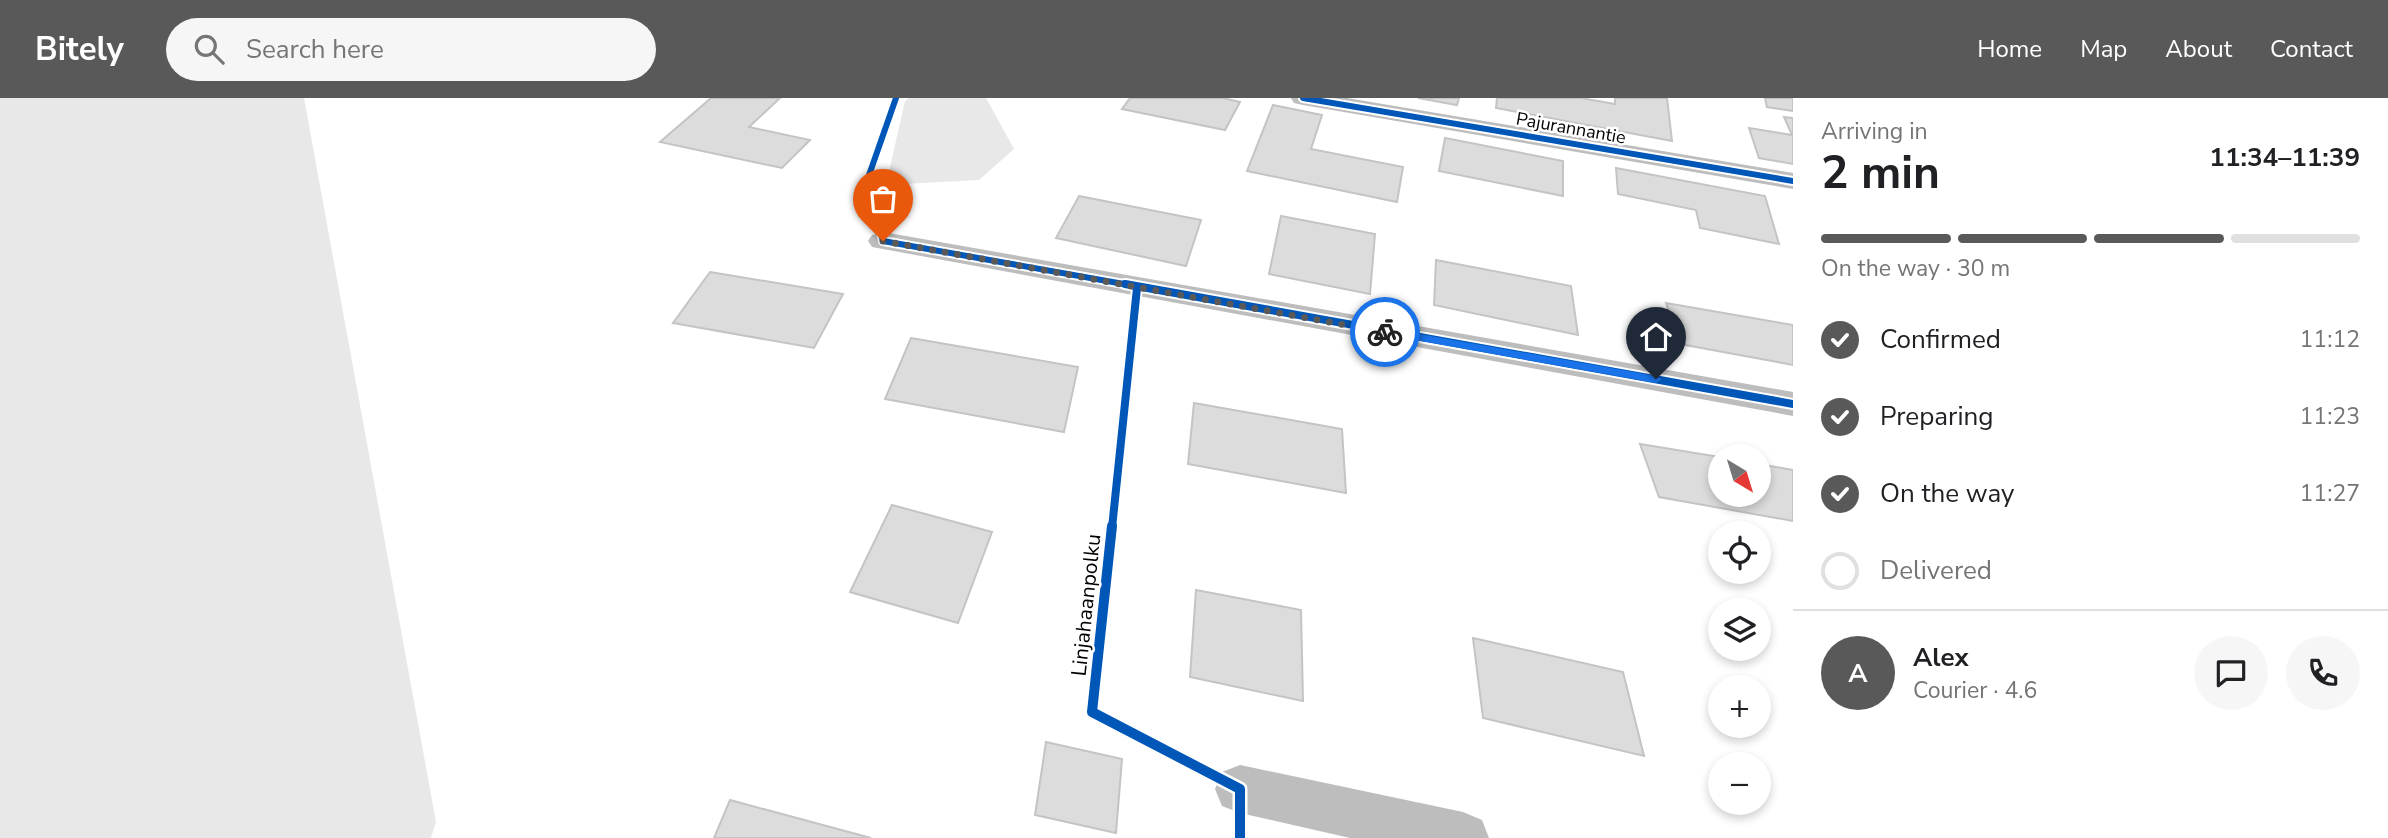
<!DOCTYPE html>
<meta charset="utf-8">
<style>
:root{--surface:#fff;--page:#f6f6f6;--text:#202124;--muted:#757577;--line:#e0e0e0;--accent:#595959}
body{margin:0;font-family:"Nunito Sans",sans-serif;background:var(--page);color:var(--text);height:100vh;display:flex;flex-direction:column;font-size:26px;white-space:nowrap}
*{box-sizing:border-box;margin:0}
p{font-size:23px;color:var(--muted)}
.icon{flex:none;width:38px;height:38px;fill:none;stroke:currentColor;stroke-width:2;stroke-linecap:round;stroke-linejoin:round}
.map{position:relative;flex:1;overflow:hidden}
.drawer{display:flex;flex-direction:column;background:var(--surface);width:595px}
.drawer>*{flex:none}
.needle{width:46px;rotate:142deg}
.tools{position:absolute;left:1708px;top:346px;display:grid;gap:14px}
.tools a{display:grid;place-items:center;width:63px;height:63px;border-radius:50%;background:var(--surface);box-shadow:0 4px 10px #0003;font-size:35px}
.pin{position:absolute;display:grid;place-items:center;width:60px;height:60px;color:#fff;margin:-72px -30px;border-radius:50% 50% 50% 0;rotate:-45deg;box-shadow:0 0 7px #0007}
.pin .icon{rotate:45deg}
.courier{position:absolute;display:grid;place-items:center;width:70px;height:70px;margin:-35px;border:5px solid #1a73e8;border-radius:50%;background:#fff;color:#222;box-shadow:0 2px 9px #0007}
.overview em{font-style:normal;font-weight:700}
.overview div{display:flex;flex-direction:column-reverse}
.overview{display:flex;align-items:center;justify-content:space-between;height:119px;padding:0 28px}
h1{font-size:46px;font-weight:700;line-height:52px}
.bar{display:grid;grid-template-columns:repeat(4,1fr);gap:10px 7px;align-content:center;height:84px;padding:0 28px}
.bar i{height:9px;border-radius:5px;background:var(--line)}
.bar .current{background:var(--accent)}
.bar p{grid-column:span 4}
.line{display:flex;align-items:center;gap:18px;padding:0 28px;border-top:2px solid var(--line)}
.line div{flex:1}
.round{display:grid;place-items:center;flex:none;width:74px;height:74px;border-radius:37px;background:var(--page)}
ol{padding:0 28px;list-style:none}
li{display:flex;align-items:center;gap:21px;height:77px}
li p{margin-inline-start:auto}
li .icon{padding:7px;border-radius:50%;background:var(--accent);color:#fff;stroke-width:4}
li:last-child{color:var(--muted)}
li i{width:38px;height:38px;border:4px solid var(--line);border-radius:50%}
header{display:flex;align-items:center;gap:42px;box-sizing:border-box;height:98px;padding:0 35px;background:var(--accent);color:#fff}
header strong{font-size:33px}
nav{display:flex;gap:38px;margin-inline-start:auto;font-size:24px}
.search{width:490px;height:63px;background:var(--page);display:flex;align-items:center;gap:18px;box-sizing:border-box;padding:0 24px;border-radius:38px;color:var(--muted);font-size:26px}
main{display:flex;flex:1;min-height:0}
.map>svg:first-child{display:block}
.green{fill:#e8e8e8}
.building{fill:#dcdcdc;stroke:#c4c4c4;stroke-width:2}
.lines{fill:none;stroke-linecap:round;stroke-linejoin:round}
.minor{fill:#bdbdbd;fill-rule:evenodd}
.cycleway-far2-casing{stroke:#fff;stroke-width:10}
.cycleway-far1-casing{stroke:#fff;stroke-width:12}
.cycleway-casing{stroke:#fff;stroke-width:15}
.cycleway-far2{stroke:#0057b8;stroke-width:6}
.cycleway-far1{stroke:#0057b8;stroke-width:8}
.cycleway{stroke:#0057b8;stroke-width:10}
.route{fill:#1a73e8}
.done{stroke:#595959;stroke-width:7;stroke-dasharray:0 12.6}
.labels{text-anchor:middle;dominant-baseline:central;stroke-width:5;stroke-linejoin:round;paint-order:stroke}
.far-street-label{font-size:18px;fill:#000;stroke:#fff}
.street-label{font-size:21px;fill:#000;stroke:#fff}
</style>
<header>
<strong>Bitely</strong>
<div class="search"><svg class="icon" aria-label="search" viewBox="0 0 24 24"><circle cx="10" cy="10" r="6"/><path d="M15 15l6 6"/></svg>Search here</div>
<nav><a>Home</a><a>Map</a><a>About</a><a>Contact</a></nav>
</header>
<main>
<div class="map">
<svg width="1793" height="740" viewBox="0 0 1793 740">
<rect width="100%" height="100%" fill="#fff"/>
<g class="green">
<path d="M0 0H304L436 724 431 740H0Z"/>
<path d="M909 0H986L1014 51 979 82 886 87 905 3Z"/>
</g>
<g class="building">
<path d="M711 0H780L749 29 810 42 782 70 660 44Z"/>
<path d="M1130 0H1223L1240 4 1225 32 1122 11Z"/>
<path d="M1418 0H1459L1457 7Z"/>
<path d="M1497 0H1581L1615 6V0H1667L1672 43 1496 10Z"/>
<path d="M1765 0H1793V13L1767 9Z"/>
<path d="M1273 7 1322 17 1311 51 1403 69 1397 104 1247 73Z"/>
<path d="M1784 19 1793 20V66L1759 60 1749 30 1792 37Z"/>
<path d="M1445 40 1563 63V98L1439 73Z"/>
<path d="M1616 70 1765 98 1779 146 1700 130 1696 112 1618 96Z"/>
<path d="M1079 98 1201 122 1186 168 1056 140Z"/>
<path d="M1281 118 1375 136 1370 196 1269 176Z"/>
<path d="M1436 162 1571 188 1578 237 1434 207Z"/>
<path d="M710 174 843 196 814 250 673 225Z"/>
<path d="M1666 205 1793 227V267L1680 246Z"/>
<path d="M911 240 1078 269 1064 334 885 301Z"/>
<path d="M1194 305 1342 331 1346 395 1188 366Z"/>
<path d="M1640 346 1720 359V397H1759V366L1793 372V423L1659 399Z"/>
<path d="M892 407 992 434 958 525 850 494Z"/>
<path d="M1196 492 1301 512 1303 603 1190 579Z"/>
<path d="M1473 540 1623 574 1644 658 1483 620Z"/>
<path d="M1046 644 1122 661 1116 735 1035 717Z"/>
<path d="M730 702 871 740H714Z"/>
</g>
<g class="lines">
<g class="minor">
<path d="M1291 0H1347L1793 75V91L1303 7 1294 5Z"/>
<path d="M883 134 1793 294V318L872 149 868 143 872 137Z"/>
<path d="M1240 667 1463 714 1482 722 1489 740H1350L1240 715 1222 708 1215 691 1222 674Z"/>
</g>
<g class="cycleway-far2-casing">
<g id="cycleway-far2">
<path d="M896 0 868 80 883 143 1135 188"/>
<path d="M1303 0 1793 83"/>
</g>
</g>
<g class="cycleway-far1-casing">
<g id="cycleway-far1">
<path d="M1125 186 1793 306"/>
<path d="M1112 430 1137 190"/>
</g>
</g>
<g class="cycleway-casing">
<path id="cycleway" d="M1112 428 1092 614 1240 691V740"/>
</g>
<use href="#cycleway-far2" class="cycleway-far2"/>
<use href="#cycleway-far1" class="cycleway-far1"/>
<use href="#cycleway" class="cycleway"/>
</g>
<path class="route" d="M1385 230 1656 278 1662 281 1656 285 1382 236 1380 234Z"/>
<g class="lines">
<path class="done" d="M883 143 1385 234"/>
</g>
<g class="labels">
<g class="far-street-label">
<text transform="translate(1571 30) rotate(10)">Pajurannantie</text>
</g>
<g class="street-label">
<text transform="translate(1086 507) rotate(-84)">Linjahaanpolku</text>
</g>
</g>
</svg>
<div class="tools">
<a><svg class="needle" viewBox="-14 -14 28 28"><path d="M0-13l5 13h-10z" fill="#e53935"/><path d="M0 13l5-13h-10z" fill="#757577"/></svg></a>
<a><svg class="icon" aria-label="locate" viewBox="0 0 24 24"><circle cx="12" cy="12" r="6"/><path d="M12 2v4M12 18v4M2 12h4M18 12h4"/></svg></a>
<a><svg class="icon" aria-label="layers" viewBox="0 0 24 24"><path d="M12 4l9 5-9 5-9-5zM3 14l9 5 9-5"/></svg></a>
<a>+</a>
<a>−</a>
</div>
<div class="pin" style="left:883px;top:143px;background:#ea580c"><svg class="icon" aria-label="bag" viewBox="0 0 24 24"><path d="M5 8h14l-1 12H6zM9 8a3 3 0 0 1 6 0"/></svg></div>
<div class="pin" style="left:1656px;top:281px;background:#1f2937"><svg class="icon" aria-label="home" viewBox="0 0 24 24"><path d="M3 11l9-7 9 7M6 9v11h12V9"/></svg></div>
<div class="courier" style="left:1385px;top:234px"><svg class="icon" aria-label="bike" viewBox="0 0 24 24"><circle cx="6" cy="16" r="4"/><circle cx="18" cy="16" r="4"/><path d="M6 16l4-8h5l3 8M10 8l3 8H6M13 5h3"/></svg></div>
</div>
<section class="drawer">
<div class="overview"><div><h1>2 min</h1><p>Arriving in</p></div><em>11:34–11:39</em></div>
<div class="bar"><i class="current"></i><i class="current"></i><i class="current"></i><i></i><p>On the way · 30 m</p></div>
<ol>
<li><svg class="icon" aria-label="check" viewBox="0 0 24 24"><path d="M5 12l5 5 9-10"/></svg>Confirmed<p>11:12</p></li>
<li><svg class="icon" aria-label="check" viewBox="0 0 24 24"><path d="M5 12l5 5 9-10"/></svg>Preparing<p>11:23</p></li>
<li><svg class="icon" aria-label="check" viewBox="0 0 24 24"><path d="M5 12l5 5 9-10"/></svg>On the way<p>11:27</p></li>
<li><i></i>Delivered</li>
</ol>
<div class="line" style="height:126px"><b class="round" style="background:var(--accent);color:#fff">A</b><div><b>Alex</b><p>Courier · 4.6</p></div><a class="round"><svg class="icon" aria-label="chat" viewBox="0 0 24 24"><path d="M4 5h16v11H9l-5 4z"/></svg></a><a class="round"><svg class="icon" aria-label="phone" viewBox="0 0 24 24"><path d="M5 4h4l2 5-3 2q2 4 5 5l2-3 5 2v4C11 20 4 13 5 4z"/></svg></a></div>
</section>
</main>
